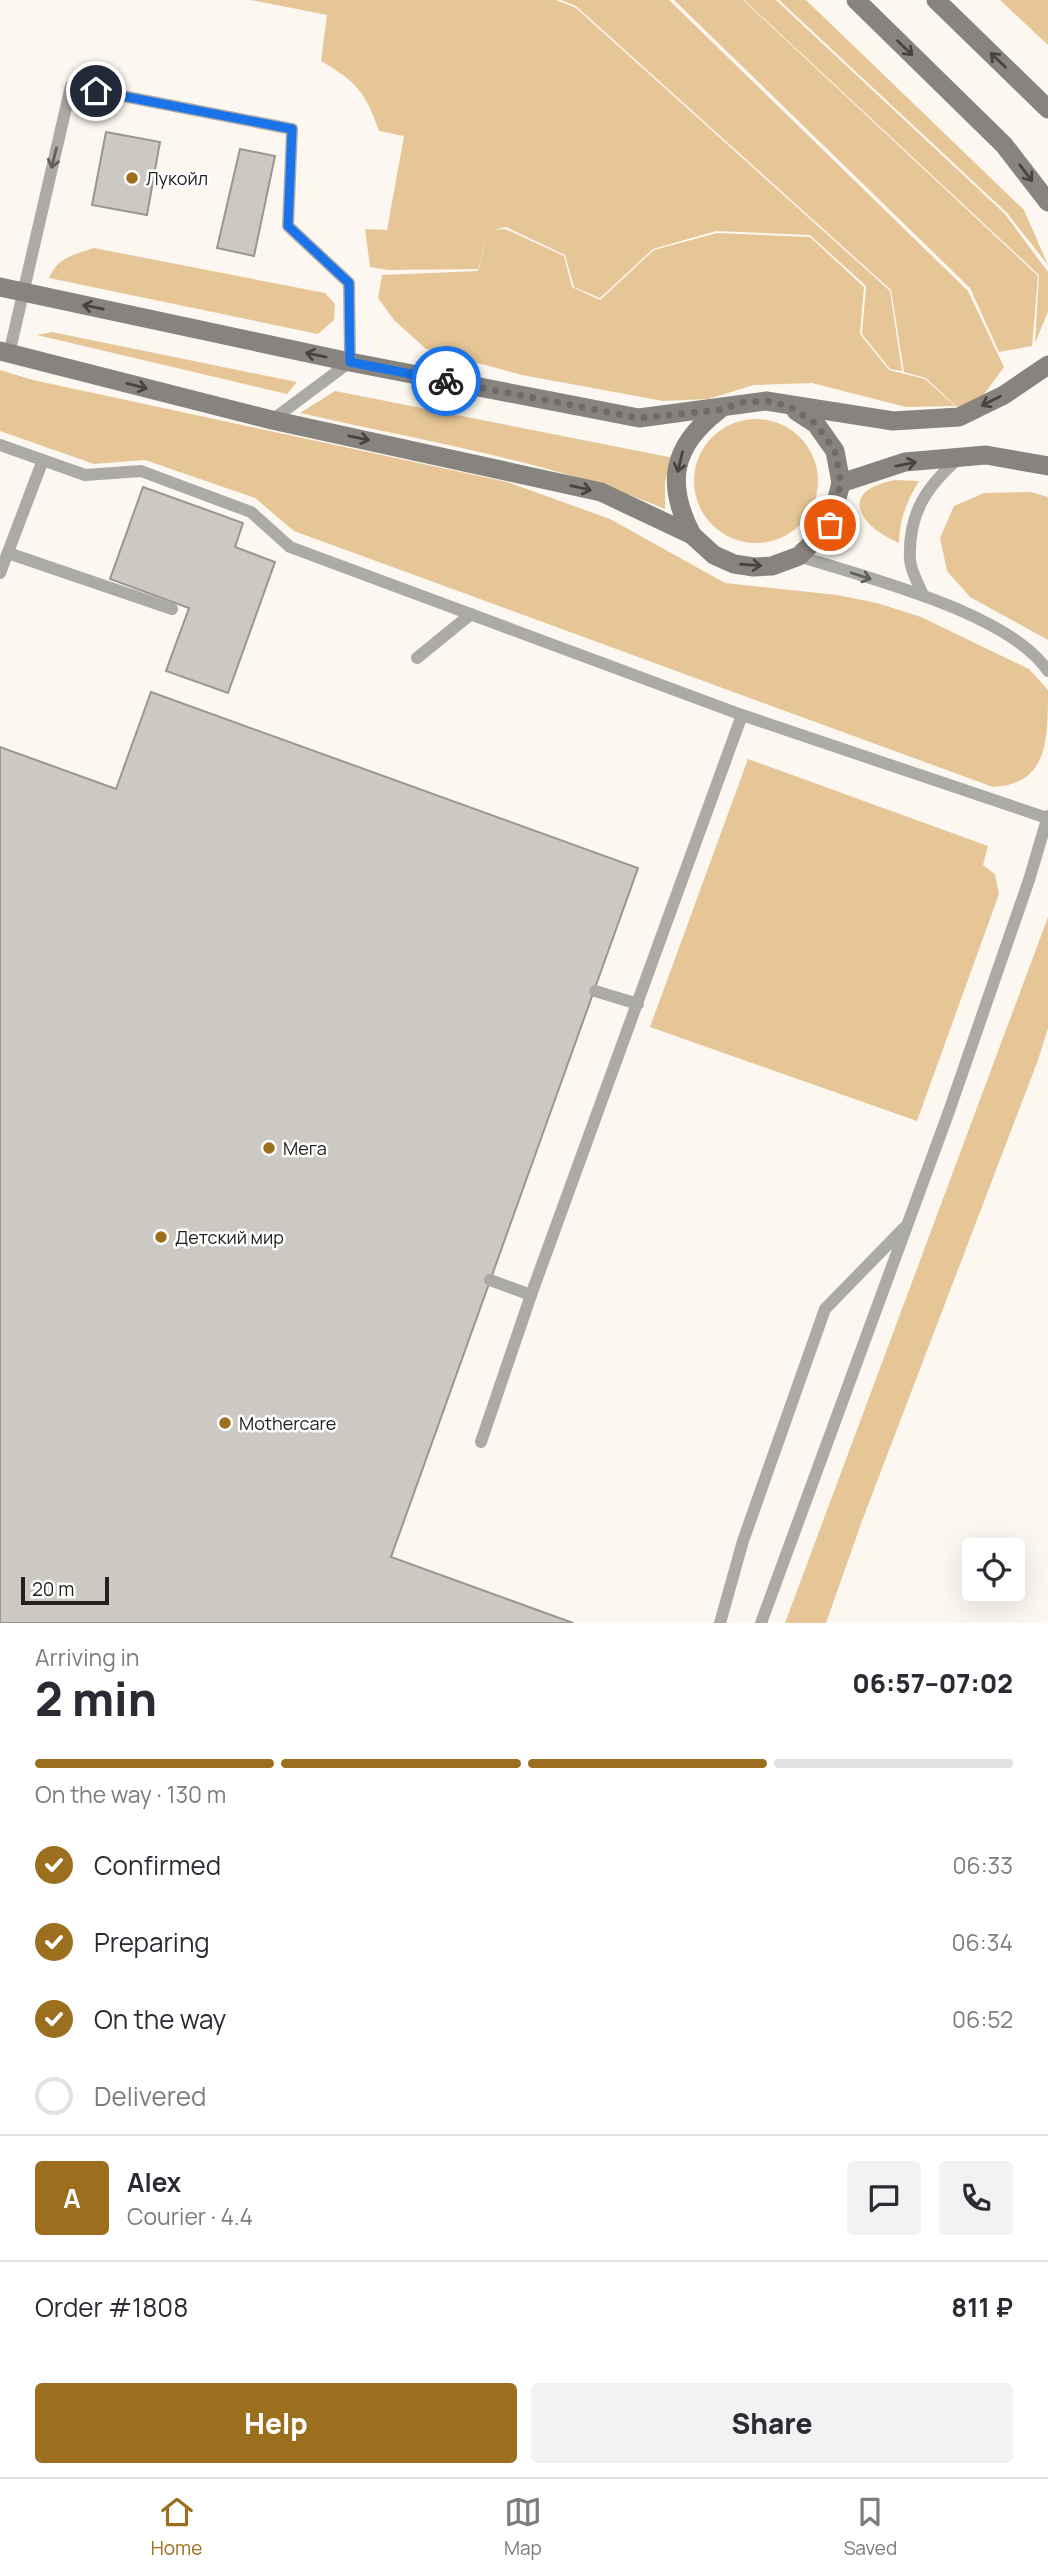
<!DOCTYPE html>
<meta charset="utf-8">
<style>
:root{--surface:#fff;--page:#f2f2f3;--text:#2b2b33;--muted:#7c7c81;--line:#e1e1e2;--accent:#9b6f1e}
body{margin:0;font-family:Manrope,sans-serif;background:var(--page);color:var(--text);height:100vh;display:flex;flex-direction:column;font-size:26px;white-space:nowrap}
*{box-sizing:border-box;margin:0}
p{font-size:23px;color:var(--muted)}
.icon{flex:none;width:38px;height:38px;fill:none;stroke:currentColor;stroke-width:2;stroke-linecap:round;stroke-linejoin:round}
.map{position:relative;height:1623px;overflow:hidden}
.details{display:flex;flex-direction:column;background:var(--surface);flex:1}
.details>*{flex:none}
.buttons{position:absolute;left:962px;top:1538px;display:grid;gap:14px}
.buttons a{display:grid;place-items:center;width:63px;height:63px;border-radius:7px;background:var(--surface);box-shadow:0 7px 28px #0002;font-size:35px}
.scale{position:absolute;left:21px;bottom:18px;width:88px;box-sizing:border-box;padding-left:7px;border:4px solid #23211f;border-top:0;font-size:19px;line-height:24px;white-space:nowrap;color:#23211f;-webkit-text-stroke:5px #fff;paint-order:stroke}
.pin{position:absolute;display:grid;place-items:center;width:60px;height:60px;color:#fff;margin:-30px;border:4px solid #fff;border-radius:50%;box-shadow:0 2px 7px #0007}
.courier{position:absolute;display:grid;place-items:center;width:70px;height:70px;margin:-35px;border:5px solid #1a73e8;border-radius:50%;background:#fff;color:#222;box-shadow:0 2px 9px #0007}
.summary em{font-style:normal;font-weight:800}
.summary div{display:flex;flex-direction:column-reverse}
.summary{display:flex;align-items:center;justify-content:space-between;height:119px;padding:0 35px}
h1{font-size:46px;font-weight:800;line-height:52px}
.bar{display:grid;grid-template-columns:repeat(4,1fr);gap:10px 7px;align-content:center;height:84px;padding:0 35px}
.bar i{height:9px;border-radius:5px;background:var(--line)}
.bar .selected{background:var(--accent)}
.bar p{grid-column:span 4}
.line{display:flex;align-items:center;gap:18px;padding:0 35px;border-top:2px solid var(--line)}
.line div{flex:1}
.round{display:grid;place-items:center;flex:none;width:74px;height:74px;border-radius:7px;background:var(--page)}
ol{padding:0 35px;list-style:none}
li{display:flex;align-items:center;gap:21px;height:77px}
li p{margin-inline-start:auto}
li .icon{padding:7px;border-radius:50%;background:var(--accent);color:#fff;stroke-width:4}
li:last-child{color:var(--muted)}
li i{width:38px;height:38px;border:4px solid var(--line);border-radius:50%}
.primary-button{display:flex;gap:14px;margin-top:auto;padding:14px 35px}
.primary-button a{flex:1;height:80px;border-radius:7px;background:var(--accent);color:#fff;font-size:28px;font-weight:800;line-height:80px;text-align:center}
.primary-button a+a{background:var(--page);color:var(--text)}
.dock{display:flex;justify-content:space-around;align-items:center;height:98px;border-top:2px solid var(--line);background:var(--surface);font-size:19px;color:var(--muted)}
.dock a{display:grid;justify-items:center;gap:4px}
.dock .selected{color:var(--accent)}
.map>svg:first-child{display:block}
.green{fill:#e6c697}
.building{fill:#ccc8c2;stroke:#9a9690;stroke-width:2}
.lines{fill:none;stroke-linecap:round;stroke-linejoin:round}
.service{stroke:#acaaa7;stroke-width:12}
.secondary{stroke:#878480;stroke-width:19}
.oneway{stroke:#464441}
.oneway2{stroke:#615f5c}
.done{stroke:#6f6c68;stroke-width:7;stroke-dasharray:0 12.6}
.route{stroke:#1a73e8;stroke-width:9}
.poi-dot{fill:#9b6f1e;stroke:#fff;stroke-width:2.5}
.labels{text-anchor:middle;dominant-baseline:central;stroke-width:5;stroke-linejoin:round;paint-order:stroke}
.poi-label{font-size:18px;fill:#23211f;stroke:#fff;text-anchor:start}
</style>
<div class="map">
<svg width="1048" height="1623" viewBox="0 0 1048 1623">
<rect width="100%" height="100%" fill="#fcf8f1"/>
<g class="green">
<path d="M251 0H556L576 8 890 291 902 371 890 369 862 334 866 286 810 235 716 231 653 249 600 298 574 287 565 255 506 227 493 230 505 229 564 256 572 287 600 300 654 250 717 233 810 237 864 287 860 334 889 370 925 379 955 406 906 407 812 383 754 385 708 399 663 401 522 375 426 349 394 320 378 298 382 275 478 271 489 230 478 269 388 270 370 267 365 229 387 230 404 136 379 131C366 93 356 81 321 61L327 15Z"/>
<path d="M561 0H669L968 291 1004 367 982 397 958 408 926 378 904 372 891 290 576 6Z"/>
<path d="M674 0H743L1038 276 1032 346 999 352 970 288Z"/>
<path d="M744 0H776L1005 214 1048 272V312L1035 343 1039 275Z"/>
<path d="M779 0H806L1024 210 1048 265 1007 213Z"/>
<path d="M1000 0H1048V45Z"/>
<path d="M94 248 325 293 335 304 334 320 318 334 49 278C58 257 73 255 94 248Z"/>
<path d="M52 332 297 382 287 394 37 335Z"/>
<path d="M0 370 33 380 507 482 610 519 725 583 837 595 877 603 921 617 1029 669 1048 690C1048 741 1048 784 993 787L294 531 255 498 145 460 94 464 0 431Z"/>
<path d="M335 391 674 458 665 481V509C550 460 421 441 300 413Z"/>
<circle cx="756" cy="481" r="62"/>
<path d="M895 480 919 481C906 503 900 518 899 543 859 526 837 491 895 480Z"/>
<path d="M1031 492 1048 497V640L970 597 947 571 940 538 954 506 984 493Z"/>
<path d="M748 759 988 846 983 865 995 874 999 894 917 1121 650 1027Z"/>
<path d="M1048 917V1028L1038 1060 862 1521 826 1623H785Z"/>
</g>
<g class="building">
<path d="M106 132 160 142 147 215 92 205Z"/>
<path d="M240 149 275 156 254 256 217 248Z"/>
<path d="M143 487 243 523 235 547 275 562 228 693 166 671 189 608 110 579Z"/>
<path d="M151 692 638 868 391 1557 573 1623H0V747L116 789Z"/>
</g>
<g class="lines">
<g class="service">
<path d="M9 354 71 86 292 129 288 226 349 283 350 362 272 420"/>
<path d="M0 445 85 475 141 471 251 512 290 547 742 715"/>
<path d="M8 553 172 609"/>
<path d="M799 556C867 578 1008 612 1048 671"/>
<path d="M0 573 43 460"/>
<path d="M923 595C919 585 910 570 910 559 908 513 927 486 959 458"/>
<path d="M417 658 471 614"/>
<path d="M595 991 638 1004"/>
<path d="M490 1280 531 1295 742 715 1047 818"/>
<path d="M481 1442 531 1295"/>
<path d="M720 1623 743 1541 825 1309 904 1228"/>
<path d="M761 1623 948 1114 1029 880 1048 816"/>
</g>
<g class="secondary">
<path d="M856 0 1004 145 1048 202"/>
<path d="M936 0 1048 109"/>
<path d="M0 287 350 362 639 418 766 401 893 421 959 417 1004 395 1048 365"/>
<path d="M0 351 272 420 601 492 692 535 714 555 734 564 754 567 772 566 799 556 830 525 841 483 835 451 816 424 796 411"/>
<path d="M841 483 905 462 986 455 1048 466"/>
<path d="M692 535C665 483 672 446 719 410"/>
</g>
</g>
<defs><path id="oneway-shaft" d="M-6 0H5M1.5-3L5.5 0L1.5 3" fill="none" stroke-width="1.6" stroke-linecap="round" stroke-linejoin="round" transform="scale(1.75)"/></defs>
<g class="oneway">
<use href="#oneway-shaft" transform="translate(905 48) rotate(44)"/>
<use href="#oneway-shaft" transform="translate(998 60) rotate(-136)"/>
<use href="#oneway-shaft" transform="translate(1026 173) rotate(53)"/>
<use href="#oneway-shaft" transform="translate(93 307) rotate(-168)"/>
<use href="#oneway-shaft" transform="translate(316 355) rotate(-168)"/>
<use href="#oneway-shaft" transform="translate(137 386) rotate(14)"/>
<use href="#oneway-shaft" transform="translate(991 401) rotate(153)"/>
<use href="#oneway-shaft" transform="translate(359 438) rotate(12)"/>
<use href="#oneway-shaft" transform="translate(680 462) rotate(104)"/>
<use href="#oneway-shaft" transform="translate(906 464) rotate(-11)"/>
<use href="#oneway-shaft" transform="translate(581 488) rotate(13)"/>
<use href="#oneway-shaft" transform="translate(751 565) rotate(4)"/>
</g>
<g class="oneway2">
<use href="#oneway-shaft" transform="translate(54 158) rotate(104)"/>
<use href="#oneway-shaft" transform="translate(861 576) rotate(18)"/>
</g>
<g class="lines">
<path class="done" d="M446 381 639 418 720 410 743 402 766 401 789 406 816 424 835 451 841 483 830 525"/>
<path class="route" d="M96 91 292 129 288 226 349 283 350 362 446 381"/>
</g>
<g class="poi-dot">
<circle cx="132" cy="178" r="7"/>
<circle cx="269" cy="1148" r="7"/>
<circle cx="161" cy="1237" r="7"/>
<circle cx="225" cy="1423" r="7"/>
</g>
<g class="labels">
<g class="poi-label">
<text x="146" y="178">Лукойл</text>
<text x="283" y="1148">Мега</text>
<text x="175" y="1237">Детский мир</text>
<text x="239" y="1423">Mothercare</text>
</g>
</g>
</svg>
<div class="buttons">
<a><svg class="icon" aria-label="locate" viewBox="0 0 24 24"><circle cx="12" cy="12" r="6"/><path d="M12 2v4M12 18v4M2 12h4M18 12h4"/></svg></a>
</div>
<div class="scale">20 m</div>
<div class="pin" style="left:830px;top:525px;background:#ea580c"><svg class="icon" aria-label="bag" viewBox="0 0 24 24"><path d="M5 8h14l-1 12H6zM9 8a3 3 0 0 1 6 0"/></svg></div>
<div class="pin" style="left:96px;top:91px;background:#1f2937"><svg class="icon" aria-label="home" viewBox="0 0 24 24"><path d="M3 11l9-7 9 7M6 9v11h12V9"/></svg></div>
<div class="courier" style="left:446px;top:381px"><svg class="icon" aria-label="bike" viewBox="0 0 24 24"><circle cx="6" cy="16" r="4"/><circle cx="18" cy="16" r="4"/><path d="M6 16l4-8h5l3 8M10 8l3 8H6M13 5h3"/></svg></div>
</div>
<section class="details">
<div class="summary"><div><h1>2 min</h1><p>Arriving in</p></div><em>06:57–07:02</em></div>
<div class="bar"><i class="selected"></i><i class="selected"></i><i class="selected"></i><i></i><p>On the way · 130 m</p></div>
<ol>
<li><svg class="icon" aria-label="check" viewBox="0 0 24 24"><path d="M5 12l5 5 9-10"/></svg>Confirmed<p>06:33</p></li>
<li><svg class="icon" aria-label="check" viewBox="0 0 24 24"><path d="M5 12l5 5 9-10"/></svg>Preparing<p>06:34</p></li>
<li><svg class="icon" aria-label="check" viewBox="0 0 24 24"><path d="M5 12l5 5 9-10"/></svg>On the way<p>06:52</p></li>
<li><i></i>Delivered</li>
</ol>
<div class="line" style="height:126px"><b class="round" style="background:var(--accent);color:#fff">A</b><div><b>Alex</b><p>Courier · 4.4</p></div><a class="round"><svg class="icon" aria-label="chat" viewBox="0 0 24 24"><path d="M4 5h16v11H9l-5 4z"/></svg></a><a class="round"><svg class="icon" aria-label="phone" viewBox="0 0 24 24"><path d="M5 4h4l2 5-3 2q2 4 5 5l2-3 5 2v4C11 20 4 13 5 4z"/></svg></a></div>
<div class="line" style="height:91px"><div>Order #1808</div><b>811 ₽</b></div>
<div class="primary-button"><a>Help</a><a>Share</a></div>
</section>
<nav class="dock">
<a class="selected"><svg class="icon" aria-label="home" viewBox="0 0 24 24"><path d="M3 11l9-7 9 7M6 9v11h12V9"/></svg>Home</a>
<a><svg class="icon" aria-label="map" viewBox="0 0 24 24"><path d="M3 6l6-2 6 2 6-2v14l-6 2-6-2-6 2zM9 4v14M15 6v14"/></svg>Map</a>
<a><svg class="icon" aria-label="saved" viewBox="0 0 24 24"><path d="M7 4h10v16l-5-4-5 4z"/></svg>Saved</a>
</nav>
